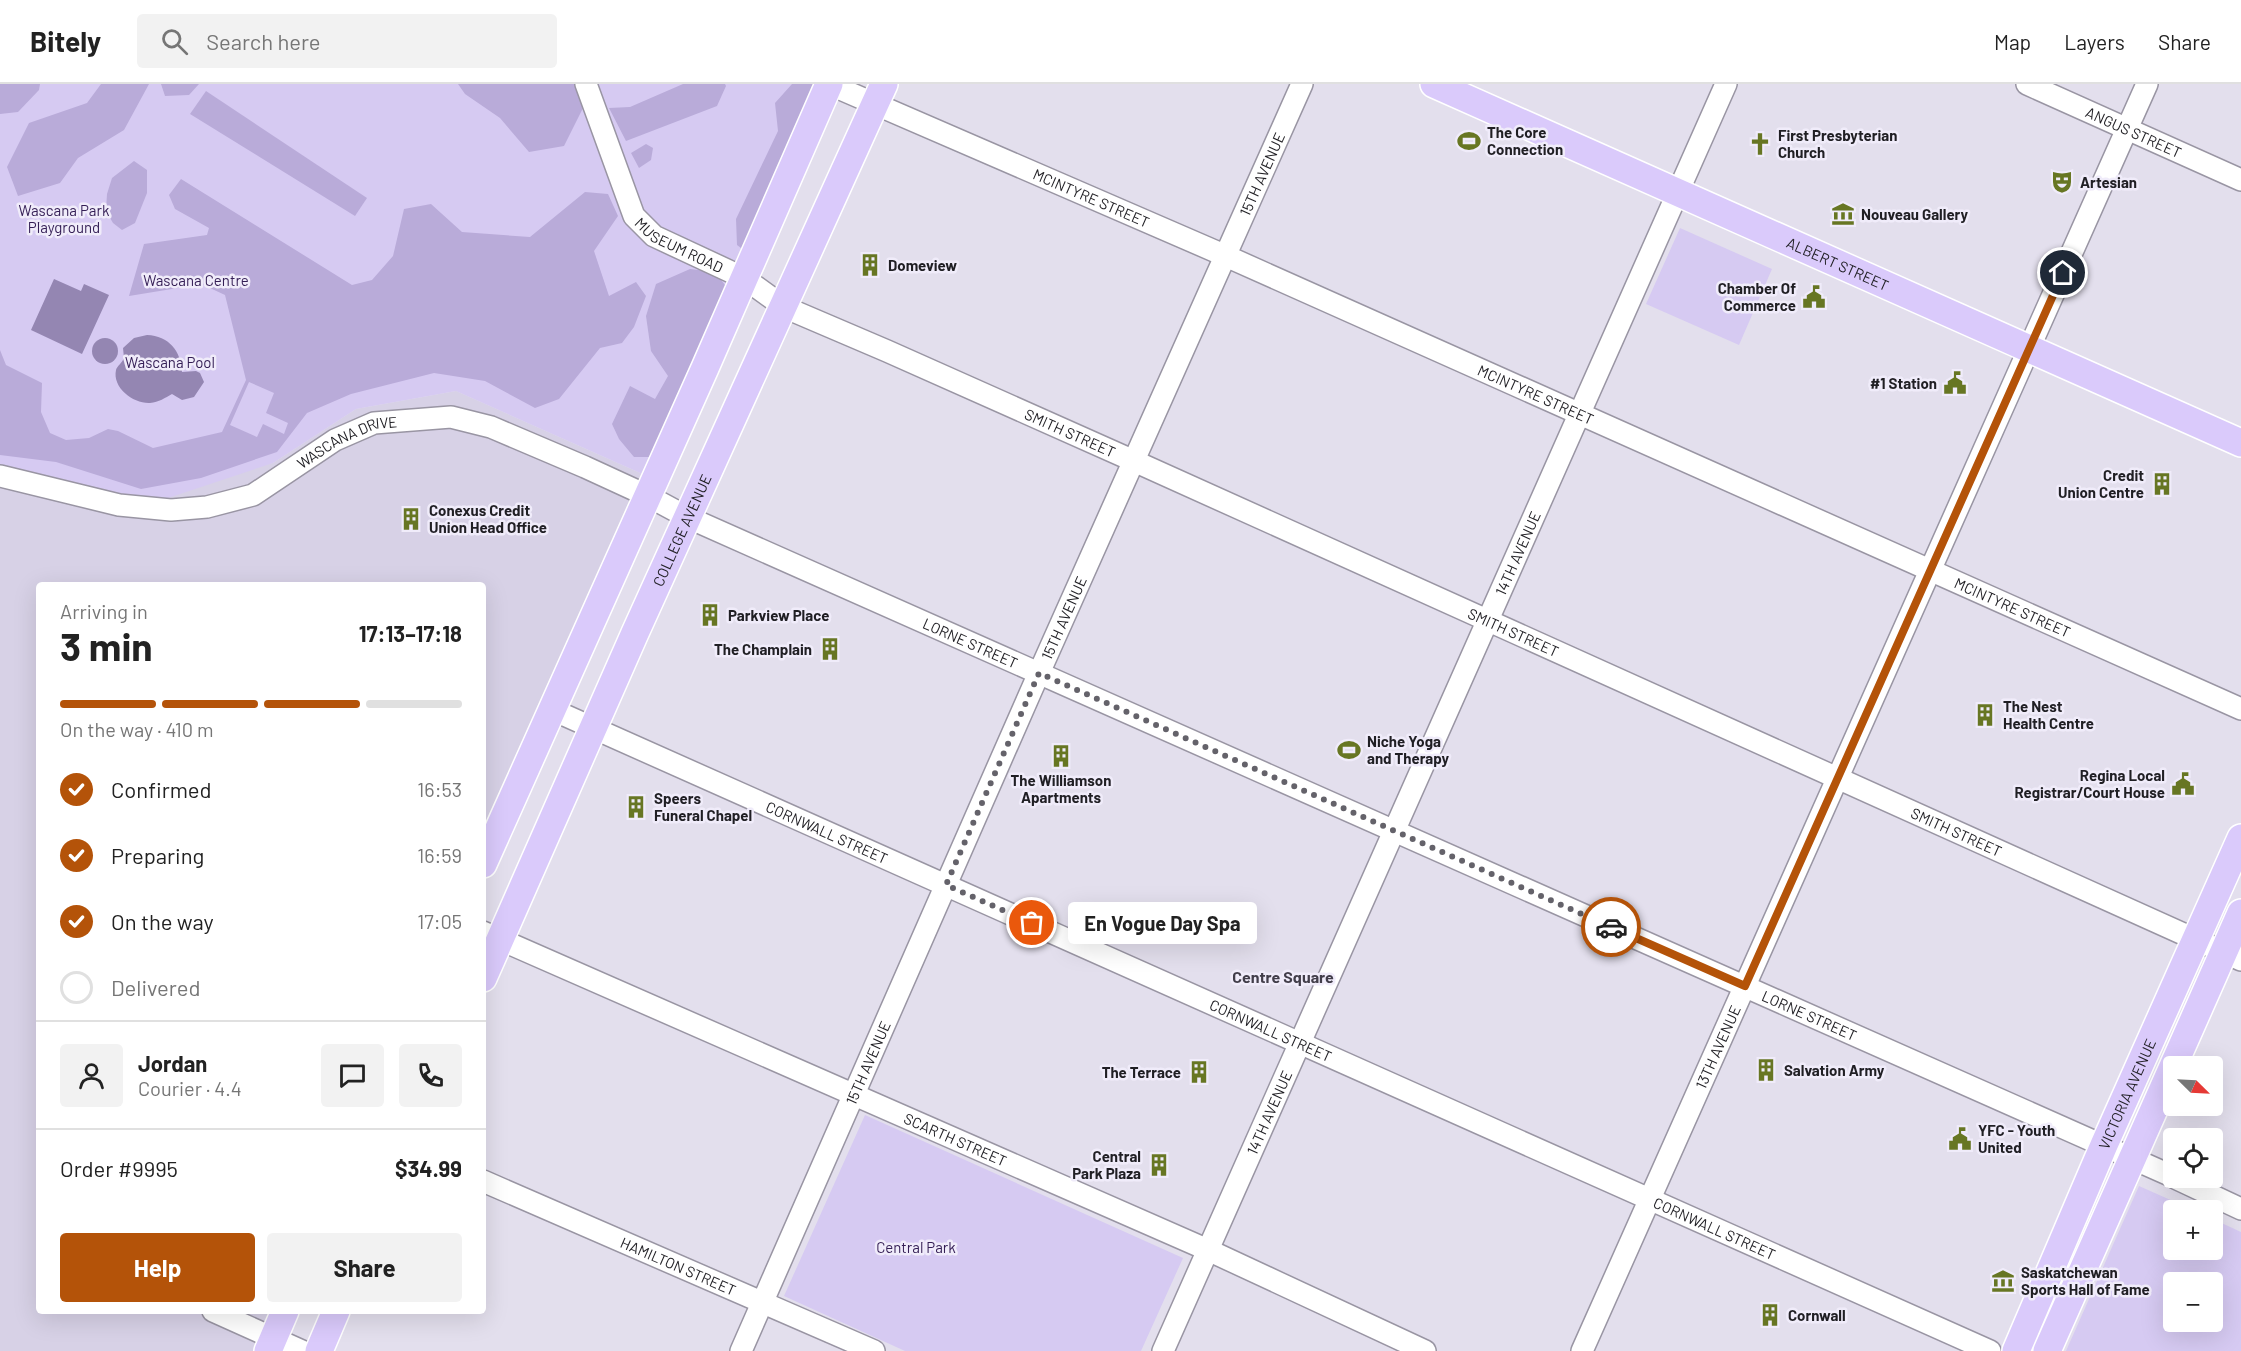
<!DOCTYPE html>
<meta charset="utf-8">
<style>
:root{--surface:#fff;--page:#f2f2f2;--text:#222;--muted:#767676;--line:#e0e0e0;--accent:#b45309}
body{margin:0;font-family:Barlow,sans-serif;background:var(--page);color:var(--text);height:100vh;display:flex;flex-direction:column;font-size:22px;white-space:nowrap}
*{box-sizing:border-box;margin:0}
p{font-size:20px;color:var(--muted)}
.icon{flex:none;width:33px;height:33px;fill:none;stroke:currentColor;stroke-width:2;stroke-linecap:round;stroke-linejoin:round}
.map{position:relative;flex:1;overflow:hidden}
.sheet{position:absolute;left:36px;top:498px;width:450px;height:732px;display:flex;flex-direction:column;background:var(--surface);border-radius:6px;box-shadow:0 6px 24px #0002}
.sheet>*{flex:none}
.needle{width:39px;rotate:114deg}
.controls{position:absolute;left:2163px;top:972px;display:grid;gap:12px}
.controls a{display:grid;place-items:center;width:60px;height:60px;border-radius:6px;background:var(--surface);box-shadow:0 6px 24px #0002;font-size:30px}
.pin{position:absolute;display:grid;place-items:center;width:51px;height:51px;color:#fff;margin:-26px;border:3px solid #fff;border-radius:50%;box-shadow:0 2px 6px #0007}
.courier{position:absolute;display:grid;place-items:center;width:60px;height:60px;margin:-30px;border:4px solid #b45309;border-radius:50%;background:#fff;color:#222;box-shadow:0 2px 8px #0007}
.bubble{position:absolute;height:42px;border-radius:6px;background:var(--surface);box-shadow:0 6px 24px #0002;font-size:20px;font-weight:700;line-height:42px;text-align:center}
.headline em{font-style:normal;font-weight:700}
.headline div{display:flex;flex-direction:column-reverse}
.headline{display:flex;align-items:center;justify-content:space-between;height:102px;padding:0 24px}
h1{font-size:39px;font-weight:700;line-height:45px}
.bar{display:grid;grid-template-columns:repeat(4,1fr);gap:9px 6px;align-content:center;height:72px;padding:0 24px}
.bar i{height:8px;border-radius:4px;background:var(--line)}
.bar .on{background:var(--accent)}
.bar p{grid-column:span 4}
.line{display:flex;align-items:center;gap:15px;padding:0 24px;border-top:2px solid var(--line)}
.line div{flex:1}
.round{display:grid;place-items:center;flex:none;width:63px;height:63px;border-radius:6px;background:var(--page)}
ol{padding:0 24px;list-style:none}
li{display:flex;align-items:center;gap:18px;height:66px}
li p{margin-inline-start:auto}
li .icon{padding:6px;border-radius:50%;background:var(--accent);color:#fff;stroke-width:4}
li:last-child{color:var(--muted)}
li i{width:33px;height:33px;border:3px solid var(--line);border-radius:50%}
.action{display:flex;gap:12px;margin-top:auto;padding:12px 24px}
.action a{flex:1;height:69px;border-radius:6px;background:var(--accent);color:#fff;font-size:24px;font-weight:700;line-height:69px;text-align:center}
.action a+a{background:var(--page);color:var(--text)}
header{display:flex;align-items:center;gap:36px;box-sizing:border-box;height:84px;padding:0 30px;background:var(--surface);border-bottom:2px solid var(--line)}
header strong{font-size:28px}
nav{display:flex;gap:33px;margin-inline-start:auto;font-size:21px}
.search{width:420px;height:54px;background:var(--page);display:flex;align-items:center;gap:15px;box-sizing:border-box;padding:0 21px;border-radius:6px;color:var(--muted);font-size:22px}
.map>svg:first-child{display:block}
.built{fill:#d7d1e6}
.green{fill:#d6caf2;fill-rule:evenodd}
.forest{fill:#b9abd9;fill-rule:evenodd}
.water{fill:#9486b2}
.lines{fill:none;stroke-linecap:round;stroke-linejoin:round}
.minor-casing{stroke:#9995a3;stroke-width:24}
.major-casing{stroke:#fff;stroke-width:30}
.minor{stroke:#fff;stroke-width:21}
.major{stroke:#dacafb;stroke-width:27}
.done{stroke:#64626a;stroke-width:6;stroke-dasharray:0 10.8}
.route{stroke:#b45309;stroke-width:8}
.labels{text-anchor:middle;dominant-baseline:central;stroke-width:5;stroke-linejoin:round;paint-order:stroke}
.poi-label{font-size:15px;font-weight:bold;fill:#201f24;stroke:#f0ecfa;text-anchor:start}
.street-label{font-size:15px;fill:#201f24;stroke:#f0ecfa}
.park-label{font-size:15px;fill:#341e55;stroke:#f0ecfa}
.neighbourhood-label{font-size:16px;font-weight:bold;fill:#423e4a;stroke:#f0ecfa}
</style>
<header>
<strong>Bitely</strong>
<div class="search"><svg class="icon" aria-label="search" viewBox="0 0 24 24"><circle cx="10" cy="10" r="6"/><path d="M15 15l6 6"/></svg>Search here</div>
<nav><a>Map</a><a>Layers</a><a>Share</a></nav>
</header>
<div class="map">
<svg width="2241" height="1267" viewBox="0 0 2241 1267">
<rect width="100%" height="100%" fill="#e3dfed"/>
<path class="built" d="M456 307 647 392 483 757V501H39V1227H272L254 1267H0V402L273 379 356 325Z"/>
<g class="green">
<path d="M0 0H817L647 392 456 307 356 325 273 379 117 431 0 402Z"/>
<path d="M1680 144 1772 185 1739 261 1646 220Z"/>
<path d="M865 1031 1183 1174 1141 1267H905L784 1212Z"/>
<path d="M2139 1102 2193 1126H2174V1166H2212L2213 1135 2241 1148V1267H2066ZM2212 1198V1238H2174V1198Z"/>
</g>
<g class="forest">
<path d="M0 0H40L39 6 18 28 0 30Z"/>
<path d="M101 0H149L124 46 78 74 60 99 18 112 7 83 29 39 87 19Z"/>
<path d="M161 0H199L189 11 165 12Z"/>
<path d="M458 0H574L583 24 564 62 529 68 500 34 465 10Z"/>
<path d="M683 0H725L726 2 717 22 626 57 609 24 630 23Z"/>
<path d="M792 0H817L745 167 737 161 736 135 778 47 775 19Z"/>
<path d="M206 7 367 114 355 132 190 30Z"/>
<path d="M646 60 653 64 651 76 639 84 631 69Z"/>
<path d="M134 77 147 86V109L135 139 122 146 113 139 106 127 107 110 112 94Z"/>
<path d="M181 95 352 201 372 196 393 172 404 125 431 120 462 148 530 153 585 108 608 110 618 132 594 167 609 212 636 198 646 212 634 243 622 259 600 264 559 315 535 324 485 297 434 289 351 310 307 329 277 368 201 394 141 405 56 378 0 371V266L6 281 42 299 41 328 50 349 66 356 89 354 108 345 118 347 153 364 222 348 246 296 225 211 197 198 178 204 129 212 144 160 207 151 209 144 175 125 169 111ZM249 298 274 309 266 329 288 339 284 350 263 340 257 353 230 341Z"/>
<path d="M690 185 715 188 728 205 655 373H634L619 355 612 340 630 302 655 315 668 292 651 267 646 232 656 200Z"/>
</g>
<g class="water">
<path d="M54 195 81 207 84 200 109 211 82 270 31 246Z"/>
<path d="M147 251C169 252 181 267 182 288L196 287 200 289 204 298 194 313 182 316 172 310C165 314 159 318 150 319 134 320 112 304 116 286 117 282 122 279 124 274L123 264 134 254Z"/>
<circle cx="105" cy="267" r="13"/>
</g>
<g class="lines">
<g class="minor-casing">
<g id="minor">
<path id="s1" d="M586 0 634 132 654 152 744 194 784 223 887 267 1134 377 2241 876"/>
<path id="s2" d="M829 0 1226 172 2241 625"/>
<path id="s3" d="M2027 0 2241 96"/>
<path id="s4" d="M0 392 119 421 171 426 207 423 253 411 335 356 374 339 451 333 491 343 585 383 648 412 687 433 2174 1093"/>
<path id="s5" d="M553 626 1990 1267"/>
<path id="s6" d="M483 848 1208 1166 1425 1267"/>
<path d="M2175 1094 2241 1125"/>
<path id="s7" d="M483 1097 874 1267"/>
<path d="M213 1227 302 1267"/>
<path id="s8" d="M741 1267 1039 589 1302 0"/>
<path id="s9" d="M1163 1267 1726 0"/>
<path id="s10" d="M1582 1267 2147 0"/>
</g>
</g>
<g class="major-casing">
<g id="major">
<path id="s11" d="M1434 0 2241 359"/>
<path d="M483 780 705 284 829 0"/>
<path id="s12" d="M483 894 635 549 884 0"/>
<path d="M268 1267 285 1227"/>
<path d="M319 1267 336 1227"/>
<path id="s13" d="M2016 1267 2104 1061 2241 754"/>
<path d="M2047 1267 2241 829"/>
</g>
</g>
<use href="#minor" class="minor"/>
<use href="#major" class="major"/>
</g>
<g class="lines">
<path class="done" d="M1032 839 946 801 1039 589 1611 843"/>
<path class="route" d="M1611 843 1745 902 2063 189"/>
</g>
<defs>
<g id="stadium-bare" transform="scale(1.8)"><path d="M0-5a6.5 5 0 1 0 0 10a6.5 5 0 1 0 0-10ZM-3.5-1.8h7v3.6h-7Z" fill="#677623" stroke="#f0ecfa" stroke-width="2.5" paint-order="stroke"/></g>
<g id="church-bare" transform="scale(1.8)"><path d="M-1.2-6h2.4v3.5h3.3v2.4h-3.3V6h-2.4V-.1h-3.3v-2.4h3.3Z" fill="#677623" stroke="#f0ecfa" stroke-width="2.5" paint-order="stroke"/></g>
<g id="theatre-bare" transform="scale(1.8)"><path d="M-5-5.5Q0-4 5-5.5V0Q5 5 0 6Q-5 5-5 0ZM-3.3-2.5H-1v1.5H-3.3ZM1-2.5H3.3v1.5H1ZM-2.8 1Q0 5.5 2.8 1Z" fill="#677623" stroke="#f0ecfa" stroke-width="2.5" paint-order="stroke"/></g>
<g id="museum-bare" transform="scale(1.8)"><path d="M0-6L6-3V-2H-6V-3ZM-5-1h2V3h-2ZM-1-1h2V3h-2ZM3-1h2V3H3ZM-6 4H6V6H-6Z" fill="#677623" stroke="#f0ecfa" stroke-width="2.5" paint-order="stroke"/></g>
<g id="building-bare" transform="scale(1.8)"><path d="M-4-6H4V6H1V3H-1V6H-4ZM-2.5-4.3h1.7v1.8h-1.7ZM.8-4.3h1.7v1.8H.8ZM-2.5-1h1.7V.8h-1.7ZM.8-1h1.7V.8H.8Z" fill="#677623" stroke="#f0ecfa" stroke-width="2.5" paint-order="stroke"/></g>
<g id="civic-bare" transform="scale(1.8)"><path d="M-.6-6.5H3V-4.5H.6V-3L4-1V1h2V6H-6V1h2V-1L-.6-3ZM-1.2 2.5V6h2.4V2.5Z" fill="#677623" stroke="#f0ecfa" stroke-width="2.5" paint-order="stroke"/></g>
</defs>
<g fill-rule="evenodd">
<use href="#stadium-bare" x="1469" y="57"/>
<use href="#church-bare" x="1760" y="60"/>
<use href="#theatre-bare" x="2062" y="98"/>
<use href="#museum-bare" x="1843" y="130"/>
<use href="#building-bare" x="870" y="181"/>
<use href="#civic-bare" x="1814" y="213"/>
<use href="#civic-bare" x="1955" y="299"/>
<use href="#building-bare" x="2162" y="400"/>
<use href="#building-bare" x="411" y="435"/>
<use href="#building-bare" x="710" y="531"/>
<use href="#building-bare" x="830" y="565"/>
<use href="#building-bare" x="1985" y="631"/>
<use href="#stadium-bare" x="1349" y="666"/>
<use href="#building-bare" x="1061" y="672"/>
<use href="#civic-bare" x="2183" y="700"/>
<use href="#building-bare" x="636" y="723"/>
<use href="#building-bare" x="1766" y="986"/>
<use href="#building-bare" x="1199" y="988"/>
<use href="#civic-bare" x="1960" y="1055"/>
<use href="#building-bare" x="1159" y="1081"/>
<use href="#museum-bare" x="2003" y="1197"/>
<use href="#building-bare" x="1770" y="1231"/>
</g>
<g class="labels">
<g class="poi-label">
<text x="1487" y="48">The Core<tspan x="1487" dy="17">Connection</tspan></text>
<text x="1778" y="51">First Presbyterian<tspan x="1778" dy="17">Church</tspan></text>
<text x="2080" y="98">Artesian</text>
<text x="1861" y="130">Nouveau Gallery</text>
<text x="888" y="181">Domeview</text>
<text x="1796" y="204" text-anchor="end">Chamber Of<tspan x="1796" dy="17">Commerce</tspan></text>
<text x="1937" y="299" text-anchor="end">#1 Station</text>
<text x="2144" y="391" text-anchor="end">Credit<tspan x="2144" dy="17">Union Centre</tspan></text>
<text x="429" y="426">Conexus Credit<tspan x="429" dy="17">Union Head Office</tspan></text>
<text x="728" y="531">Parkview Place</text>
<text x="812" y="565" text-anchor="end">The Champlain</text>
<text x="2003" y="622">The Nest<tspan x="2003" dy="17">Health Centre</tspan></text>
<text x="1367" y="657">Niche Yoga<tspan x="1367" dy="17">and Therapy</tspan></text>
<text x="2165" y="691" text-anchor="end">Regina Local<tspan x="2165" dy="17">Registrar/Court House</tspan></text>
<text x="1061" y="696" text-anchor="middle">The Williamson<tspan x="1061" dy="17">Apartments</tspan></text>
<text x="654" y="714">Speers<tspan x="654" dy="17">Funeral Chapel</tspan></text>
<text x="1784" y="986">Salvation Army</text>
<text x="1181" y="988" text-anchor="end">The Terrace</text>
<text x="1978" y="1046">YFC - Youth<tspan x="1978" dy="17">United</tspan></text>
<text x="1141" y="1072" text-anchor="end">Central<tspan x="1141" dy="17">Park Plaza</tspan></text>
<text x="2021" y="1188">Saskatchewan<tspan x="2021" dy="17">Sports Hall of Fame</tspan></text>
<text x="1788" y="1231">Cornwall</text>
</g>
<g class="street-label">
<text stroke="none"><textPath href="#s3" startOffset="117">ANGUS STREET</textPath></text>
<text stroke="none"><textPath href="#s8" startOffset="1287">15TH AVENUE</textPath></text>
<text stroke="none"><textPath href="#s2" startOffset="286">MCINTYRE STREET</textPath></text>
<text stroke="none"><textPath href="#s1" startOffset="195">MUSEUM ROAD</textPath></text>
<text stroke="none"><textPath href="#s11" startOffset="442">ALBERT STREET</textPath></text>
<text stroke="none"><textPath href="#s2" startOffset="772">MCINTYRE STREET</textPath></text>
<text stroke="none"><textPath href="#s1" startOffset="630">SMITH STREET</textPath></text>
<text stroke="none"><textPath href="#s4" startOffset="368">WASCANA DRIVE</textPath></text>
<text stroke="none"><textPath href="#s12" startOffset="490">COLLEGE AVENUE</textPath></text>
<text stroke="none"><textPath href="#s9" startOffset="873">14TH AVENUE</textPath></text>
<text stroke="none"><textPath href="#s2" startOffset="1294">MCINTYRE STREET</textPath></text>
<text stroke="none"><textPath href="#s8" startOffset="801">15TH AVENUE</textPath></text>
<text stroke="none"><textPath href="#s1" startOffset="1116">SMITH STREET</textPath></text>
<text stroke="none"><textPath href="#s4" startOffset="1044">LORNE STREET</textPath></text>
<text stroke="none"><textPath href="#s5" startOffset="300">CORNWALL STREET</textPath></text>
<text stroke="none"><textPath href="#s1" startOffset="1602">SMITH STREET</textPath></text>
<text stroke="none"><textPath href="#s4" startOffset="1962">LORNE STREET</textPath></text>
<text stroke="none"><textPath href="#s5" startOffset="786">CORNWALL STREET</textPath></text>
<text stroke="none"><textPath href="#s10" startOffset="333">13TH AVENUE</textPath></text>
<text stroke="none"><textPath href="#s8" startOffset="315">15TH AVENUE</textPath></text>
<text stroke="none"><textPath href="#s13" startOffset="280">VICTORIA AVENUE</textPath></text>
<text stroke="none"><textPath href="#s9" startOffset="261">14TH AVENUE</textPath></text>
<text stroke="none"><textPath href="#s6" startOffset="516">SCARTH STREET</textPath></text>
<text stroke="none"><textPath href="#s5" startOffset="1272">CORNWALL STREET</textPath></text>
<text stroke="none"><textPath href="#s7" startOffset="213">HAMILTON STREET</textPath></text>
</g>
<g class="park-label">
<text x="64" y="126">Wascana Park<tspan x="64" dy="17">Playground</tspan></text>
<text x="196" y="196">Wascana Centre</text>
<text x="170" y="278">Wascana Pool</text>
<text x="916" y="1163">Central Park</text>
</g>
<g class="neighbourhood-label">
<text x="1283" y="892">Centre Square</text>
</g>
</g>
</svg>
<div class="controls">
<a><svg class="needle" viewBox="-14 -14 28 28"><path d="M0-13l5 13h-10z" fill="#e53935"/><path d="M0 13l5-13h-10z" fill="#767676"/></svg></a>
<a><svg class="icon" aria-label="locate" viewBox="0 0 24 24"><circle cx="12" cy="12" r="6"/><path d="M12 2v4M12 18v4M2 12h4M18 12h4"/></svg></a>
<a>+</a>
<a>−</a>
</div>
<div class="pin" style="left:1032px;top:839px;background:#ea580c"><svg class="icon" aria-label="bag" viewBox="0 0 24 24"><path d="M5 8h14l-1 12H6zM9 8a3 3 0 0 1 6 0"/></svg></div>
<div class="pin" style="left:2063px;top:189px;background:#1f2937"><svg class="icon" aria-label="home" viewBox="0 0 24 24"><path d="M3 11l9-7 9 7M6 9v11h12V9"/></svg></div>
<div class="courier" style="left:1611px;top:843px"><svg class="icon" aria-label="car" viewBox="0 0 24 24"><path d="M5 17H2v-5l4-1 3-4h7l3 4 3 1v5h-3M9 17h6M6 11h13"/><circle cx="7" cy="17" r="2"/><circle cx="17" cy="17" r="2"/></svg></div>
<div class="bubble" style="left:1068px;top:818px;width:189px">En Vogue Day Spa</div>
<section class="sheet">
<div class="headline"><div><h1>3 min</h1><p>Arriving in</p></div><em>17:13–17:18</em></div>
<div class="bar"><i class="on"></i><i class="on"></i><i class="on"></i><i></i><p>On the way · 410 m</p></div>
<ol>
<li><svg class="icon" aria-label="check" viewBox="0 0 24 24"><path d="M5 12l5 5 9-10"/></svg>Confirmed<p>16:53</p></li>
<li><svg class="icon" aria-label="check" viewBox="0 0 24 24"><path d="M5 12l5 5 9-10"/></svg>Preparing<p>16:59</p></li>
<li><svg class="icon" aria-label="check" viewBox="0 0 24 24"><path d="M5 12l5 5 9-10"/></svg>On the way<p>17:05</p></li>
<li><i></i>Delivered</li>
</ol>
<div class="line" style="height:108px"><a class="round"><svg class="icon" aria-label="person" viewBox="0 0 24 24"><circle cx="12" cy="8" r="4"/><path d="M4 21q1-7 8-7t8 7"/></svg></a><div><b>Jordan</b><p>Courier · 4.4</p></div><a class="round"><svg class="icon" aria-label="chat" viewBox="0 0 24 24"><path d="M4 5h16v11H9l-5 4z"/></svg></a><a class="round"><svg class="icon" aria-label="phone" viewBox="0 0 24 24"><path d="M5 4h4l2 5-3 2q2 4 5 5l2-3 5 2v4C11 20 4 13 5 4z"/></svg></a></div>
<div class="line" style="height:78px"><div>Order #9995</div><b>$34.99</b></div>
<div class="action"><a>Help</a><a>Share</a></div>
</section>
</div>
